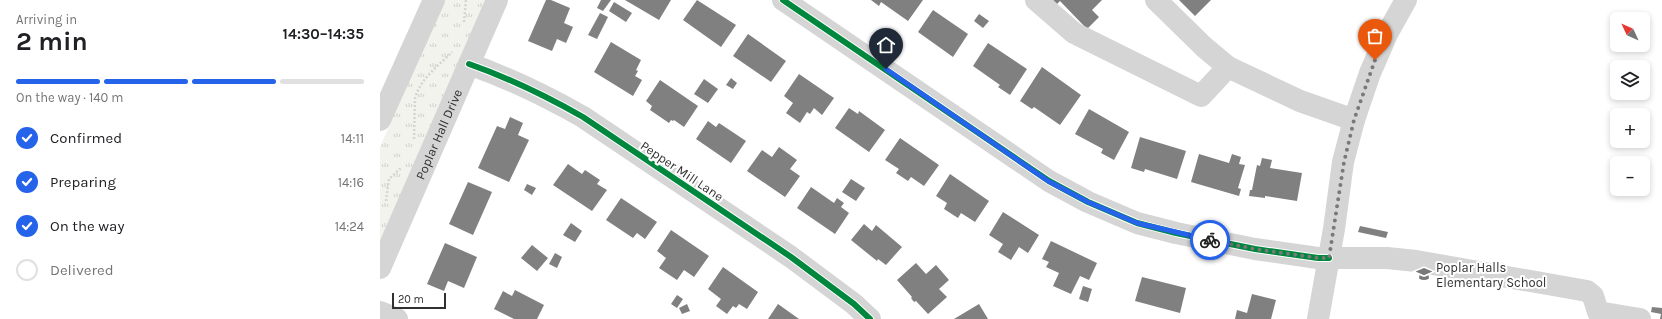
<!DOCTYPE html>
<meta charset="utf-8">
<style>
:root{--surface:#fff;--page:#f2f2f2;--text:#202124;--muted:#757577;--line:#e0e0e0;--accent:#2563eb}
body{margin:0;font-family:Karla,sans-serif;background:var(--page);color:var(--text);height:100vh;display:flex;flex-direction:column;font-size:15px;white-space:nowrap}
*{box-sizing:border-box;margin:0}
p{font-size:13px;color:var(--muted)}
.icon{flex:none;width:22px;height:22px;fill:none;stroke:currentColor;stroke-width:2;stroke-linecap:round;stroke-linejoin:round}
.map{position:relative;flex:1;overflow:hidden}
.side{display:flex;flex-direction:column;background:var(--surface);width:380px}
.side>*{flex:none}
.needle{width:26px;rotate:314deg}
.controls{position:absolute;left:1230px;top:12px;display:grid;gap:8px}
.controls a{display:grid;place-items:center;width:40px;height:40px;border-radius:6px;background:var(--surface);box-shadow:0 2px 6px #0003;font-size:20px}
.scale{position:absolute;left:12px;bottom:10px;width:54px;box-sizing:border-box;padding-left:4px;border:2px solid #313131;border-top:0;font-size:11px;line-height:14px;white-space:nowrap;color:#313131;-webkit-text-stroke:3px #fff;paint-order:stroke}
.pin{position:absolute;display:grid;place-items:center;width:34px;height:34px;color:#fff;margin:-41px -17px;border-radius:50% 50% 50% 0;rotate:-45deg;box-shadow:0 0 4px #0007}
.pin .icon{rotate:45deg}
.courier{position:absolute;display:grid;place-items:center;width:40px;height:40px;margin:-20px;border:3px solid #2563eb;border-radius:50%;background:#fff;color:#222;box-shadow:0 1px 5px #0007}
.overview em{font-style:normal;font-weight:700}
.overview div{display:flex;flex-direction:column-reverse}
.overview{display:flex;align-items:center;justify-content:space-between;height:68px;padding:0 16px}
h1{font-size:26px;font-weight:700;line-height:30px}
.bar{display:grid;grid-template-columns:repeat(4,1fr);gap:6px 4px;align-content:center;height:48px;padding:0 16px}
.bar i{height:5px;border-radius:3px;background:var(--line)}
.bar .active{background:var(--accent)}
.bar p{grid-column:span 4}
ol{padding:0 16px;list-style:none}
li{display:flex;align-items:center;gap:12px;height:44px}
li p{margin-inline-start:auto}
li .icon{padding:4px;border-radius:50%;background:var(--accent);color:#fff;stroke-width:4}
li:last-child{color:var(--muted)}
li i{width:22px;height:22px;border:2px solid var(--line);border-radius:50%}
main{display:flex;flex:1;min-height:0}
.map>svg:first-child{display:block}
.grass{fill:url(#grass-tufts)}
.building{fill:#808080}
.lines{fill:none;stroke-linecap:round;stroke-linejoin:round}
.path{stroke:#d4d4d4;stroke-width:2.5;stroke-dasharray:2 2;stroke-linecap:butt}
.minor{stroke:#d5d5d5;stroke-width:22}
.cycleway-casing{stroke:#fff;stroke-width:8}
.cycleway{stroke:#00873e;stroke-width:6}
.done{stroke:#797979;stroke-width:4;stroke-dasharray:0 7.2}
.route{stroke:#2563eb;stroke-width:5}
.labels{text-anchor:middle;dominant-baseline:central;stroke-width:4;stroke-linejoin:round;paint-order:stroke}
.street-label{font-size:13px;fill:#313131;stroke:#fff}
.poi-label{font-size:13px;fill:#313131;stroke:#fff;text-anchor:start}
</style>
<main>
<section class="side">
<div class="overview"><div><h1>2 min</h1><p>Arriving in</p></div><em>14:30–14:35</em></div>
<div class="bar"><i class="active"></i><i class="active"></i><i class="active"></i><i></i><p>On the way · 140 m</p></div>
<ol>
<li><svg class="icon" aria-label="check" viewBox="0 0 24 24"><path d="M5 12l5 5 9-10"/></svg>Confirmed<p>14:11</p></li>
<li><svg class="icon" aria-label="check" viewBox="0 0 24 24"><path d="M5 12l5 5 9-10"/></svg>Preparing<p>14:16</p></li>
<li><svg class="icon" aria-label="check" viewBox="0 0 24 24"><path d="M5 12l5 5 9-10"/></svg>On the way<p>14:24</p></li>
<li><i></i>Delivered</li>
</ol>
</section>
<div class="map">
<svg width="1282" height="319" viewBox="0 0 1282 319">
<defs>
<pattern id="grass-tufts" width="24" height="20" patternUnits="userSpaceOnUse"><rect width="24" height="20" fill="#f1f3ec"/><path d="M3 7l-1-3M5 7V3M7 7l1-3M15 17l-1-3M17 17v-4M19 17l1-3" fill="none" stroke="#cfd1cb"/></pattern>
</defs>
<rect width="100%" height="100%" fill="#fff"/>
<path class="grass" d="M64 0H108L0 248V147Z"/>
<g class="building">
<path d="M166 0H171L190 8 184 23 193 27 186 43 177 39 172 51 148 41Z"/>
<path d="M221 0H231L223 11 217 8Z"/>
<path d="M245 0H291L279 20Z"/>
<path d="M317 0 356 25 341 47 303 20Z"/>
<path d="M491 0H543L528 21 501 2 499 6Z"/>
<path d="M673 0H722L712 10 719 17 707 29 680 1 677 4Z"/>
<path d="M799 0H831L815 16Z"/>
<path d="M234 2 252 13 246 22 229 11Z"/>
<path d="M553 10 588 34 573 57 538 32Z"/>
<path d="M220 13 228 17 217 39 208 35Z"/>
<path d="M599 14 609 21 603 28 594 21Z"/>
<path d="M368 34 406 61 391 82 353 56Z"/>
<path d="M231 42 261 60 256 70 258 71 255 76 262 80 253 96 214 72Z"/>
<path d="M608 43 647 69 630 95 618 87 620 85 593 66Z"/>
<path d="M662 67 701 95 680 125 654 107 652 109 640 101Z"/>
<path d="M419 74 454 98 442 115 434 108 430 114 427 112 420 123 406 113 413 103 404 96Z"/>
<path d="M351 78 357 83 353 89 346 85Z"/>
<path d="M324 79 338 89 328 103 314 94Z"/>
<path d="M280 80 318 106 304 127 294 120 293 121 291 120 289 123 270 110 272 106 266 101Z"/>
<path d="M469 108 478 114 479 111 505 130 489 152 455 128Z"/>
<path d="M709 109 749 132 734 160 721 153 723 149 695 134Z"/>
<path d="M130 117 143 123 138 135 149 140 129 182 98 168 117 126 125 129Z"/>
<path d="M328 121 336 127 339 123 366 141 351 163 316 139Z"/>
<path d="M760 137 806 151 797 179 765 169 764 172 751 168Z"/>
<path d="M520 138 559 165 544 186 531 177 528 181 516 173 519 169 505 160Z"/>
<path d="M399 147 417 160 410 169 420 176 405 197 367 171 382 150 392 157Z"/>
<path d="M819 154 849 163 852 154 861 157 859 164 865 165 858 188 861 189 859 196 811 182Z"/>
<path d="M882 158 892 160 890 168 922 173 917 201 885 196V198L869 196 870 190H872L877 165 880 166Z"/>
<path d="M188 164 202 174 205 170 220 180 217 184 227 190 212 211 173 185Z"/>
<path d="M570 174 609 201 595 222 581 213 578 218 564 209 567 203 556 196Z"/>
<path d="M471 179 485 188 476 201 462 192Z"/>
<path d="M88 182 112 192 93 235 69 224Z"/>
<path d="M147 184 156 188 152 195 144 190Z"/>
<path d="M431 187 454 203 457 198 464 203 461 207 469 213 455 234 417 208Z"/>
<path d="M241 198 277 222 265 239 257 233 253 238 226 220Z"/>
<path d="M623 212 659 235 648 253 639 247 631 260 618 252 623 244 609 235Z"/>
<path d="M191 223 202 231 195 242 183 235Z"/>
<path d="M484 224 492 231 496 225 522 247 506 265 498 259 497 261 471 240Z"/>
<path d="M980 226 1008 232 1006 238 978 232Z"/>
<path d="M291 230 329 256 314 277 304 270 297 280 279 268 286 258 277 251Z"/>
<path d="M671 241 717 263 709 280 700 276 691 294 673 286 679 273 666 267 669 262 662 259Z"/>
<path d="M65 243 97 257 84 288 68 281 64 291 47 284Z"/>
<path d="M152 245 168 258 157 271 141 258Z"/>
<path d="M175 253 182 257 177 268 169 264Z"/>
<path d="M536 263 546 274 556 265 569 280 559 289 567 297 548 314 536 301 534 302 531 298 532 297 517 280Z"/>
<path d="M343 267 378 292 367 309 359 304 356 308 353 306 347 314 336 306 341 299 328 289Z"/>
<path d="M762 277 806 288 800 313 755 301Z"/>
<path d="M703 286 712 289 708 302 699 299Z"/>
<path d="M135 290 164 305 157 319H134L114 309 123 291 132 296Z"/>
<path d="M872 294 896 300 891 319H855L857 310 867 313Z"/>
<path d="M297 295 303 299 297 308 291 304Z"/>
<path d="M307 304 310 311 302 314 299 308Z"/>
<path d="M398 304 419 319H388Z"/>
<path d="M599 304 608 319H574Z"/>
<path d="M1272 307 1282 308V319H1280L1281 314 1271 312Z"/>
</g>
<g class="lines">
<g class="path">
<path d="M84 22 86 0"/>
<path d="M34 139 35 98C41 78 58 66 72 52"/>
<path d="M6 201 9 179 21 168"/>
</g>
<g class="minor">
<path d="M403 0 669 181 708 202 757 223 796 233 875 249 938 258H1007L1036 261 1207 291 1213 296 1218 312 1260 319"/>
<path d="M656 0 694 33 821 96 848 67"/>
<path d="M776 0 824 47 848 67 920 101 974 120"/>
<path d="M89 64C129 78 166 96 203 117L411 257 474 304 490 319"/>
<path d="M0 120 54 0"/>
<path id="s1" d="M0 268 117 0"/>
<path d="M0 312 17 319"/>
<path d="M938 319 954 229 963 162 974 120 990 73 1007 34 1026 0"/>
</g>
<g class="cycleway-casing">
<g id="cycleway">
<path d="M403 0 669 181 708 202 757 223 796 233 875 249 938 258H949"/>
<path d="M89 64C129 78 166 96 203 117L411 257 474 304 490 319"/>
</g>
</g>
<use href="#cycleway" class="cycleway"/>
</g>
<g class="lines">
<path class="done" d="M830 240 875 249 938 258H949L964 162 974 120 995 60"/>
<path class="route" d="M506 69 668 181 708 202 757 223 830 240"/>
</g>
<defs>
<g id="school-bare" transform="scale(1.2)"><path d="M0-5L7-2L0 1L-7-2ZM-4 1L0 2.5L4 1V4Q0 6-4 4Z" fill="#797979" stroke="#fff" stroke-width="2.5" paint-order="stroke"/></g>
</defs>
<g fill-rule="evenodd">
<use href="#school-bare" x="1044" y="274"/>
</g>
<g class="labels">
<g class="street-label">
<text stroke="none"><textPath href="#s1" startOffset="146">Poplar Hall Drive</textPath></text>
<text transform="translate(302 171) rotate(34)">Pepper Mill Lane</text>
</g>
<g class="poi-label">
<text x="1056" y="267">Poplar Halls<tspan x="1056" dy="15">Elementary School</tspan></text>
</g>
</g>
</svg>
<div class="controls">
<a><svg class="needle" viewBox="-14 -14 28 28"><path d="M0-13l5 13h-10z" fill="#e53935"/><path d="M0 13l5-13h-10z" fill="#757577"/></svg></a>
<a><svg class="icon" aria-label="layers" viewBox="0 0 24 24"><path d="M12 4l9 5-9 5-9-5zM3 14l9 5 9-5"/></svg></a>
<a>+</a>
<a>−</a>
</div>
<div class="scale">20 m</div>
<div class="pin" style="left:995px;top:60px;background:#ea580c"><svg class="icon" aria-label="bag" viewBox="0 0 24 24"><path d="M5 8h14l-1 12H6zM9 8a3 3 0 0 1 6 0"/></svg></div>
<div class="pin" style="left:506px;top:69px;background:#1f2937"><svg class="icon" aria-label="home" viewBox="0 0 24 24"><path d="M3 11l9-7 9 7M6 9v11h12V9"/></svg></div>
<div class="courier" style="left:830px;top:240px"><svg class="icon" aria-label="bike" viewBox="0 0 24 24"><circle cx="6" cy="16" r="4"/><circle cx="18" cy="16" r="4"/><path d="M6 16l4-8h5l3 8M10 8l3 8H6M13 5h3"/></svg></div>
</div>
</main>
